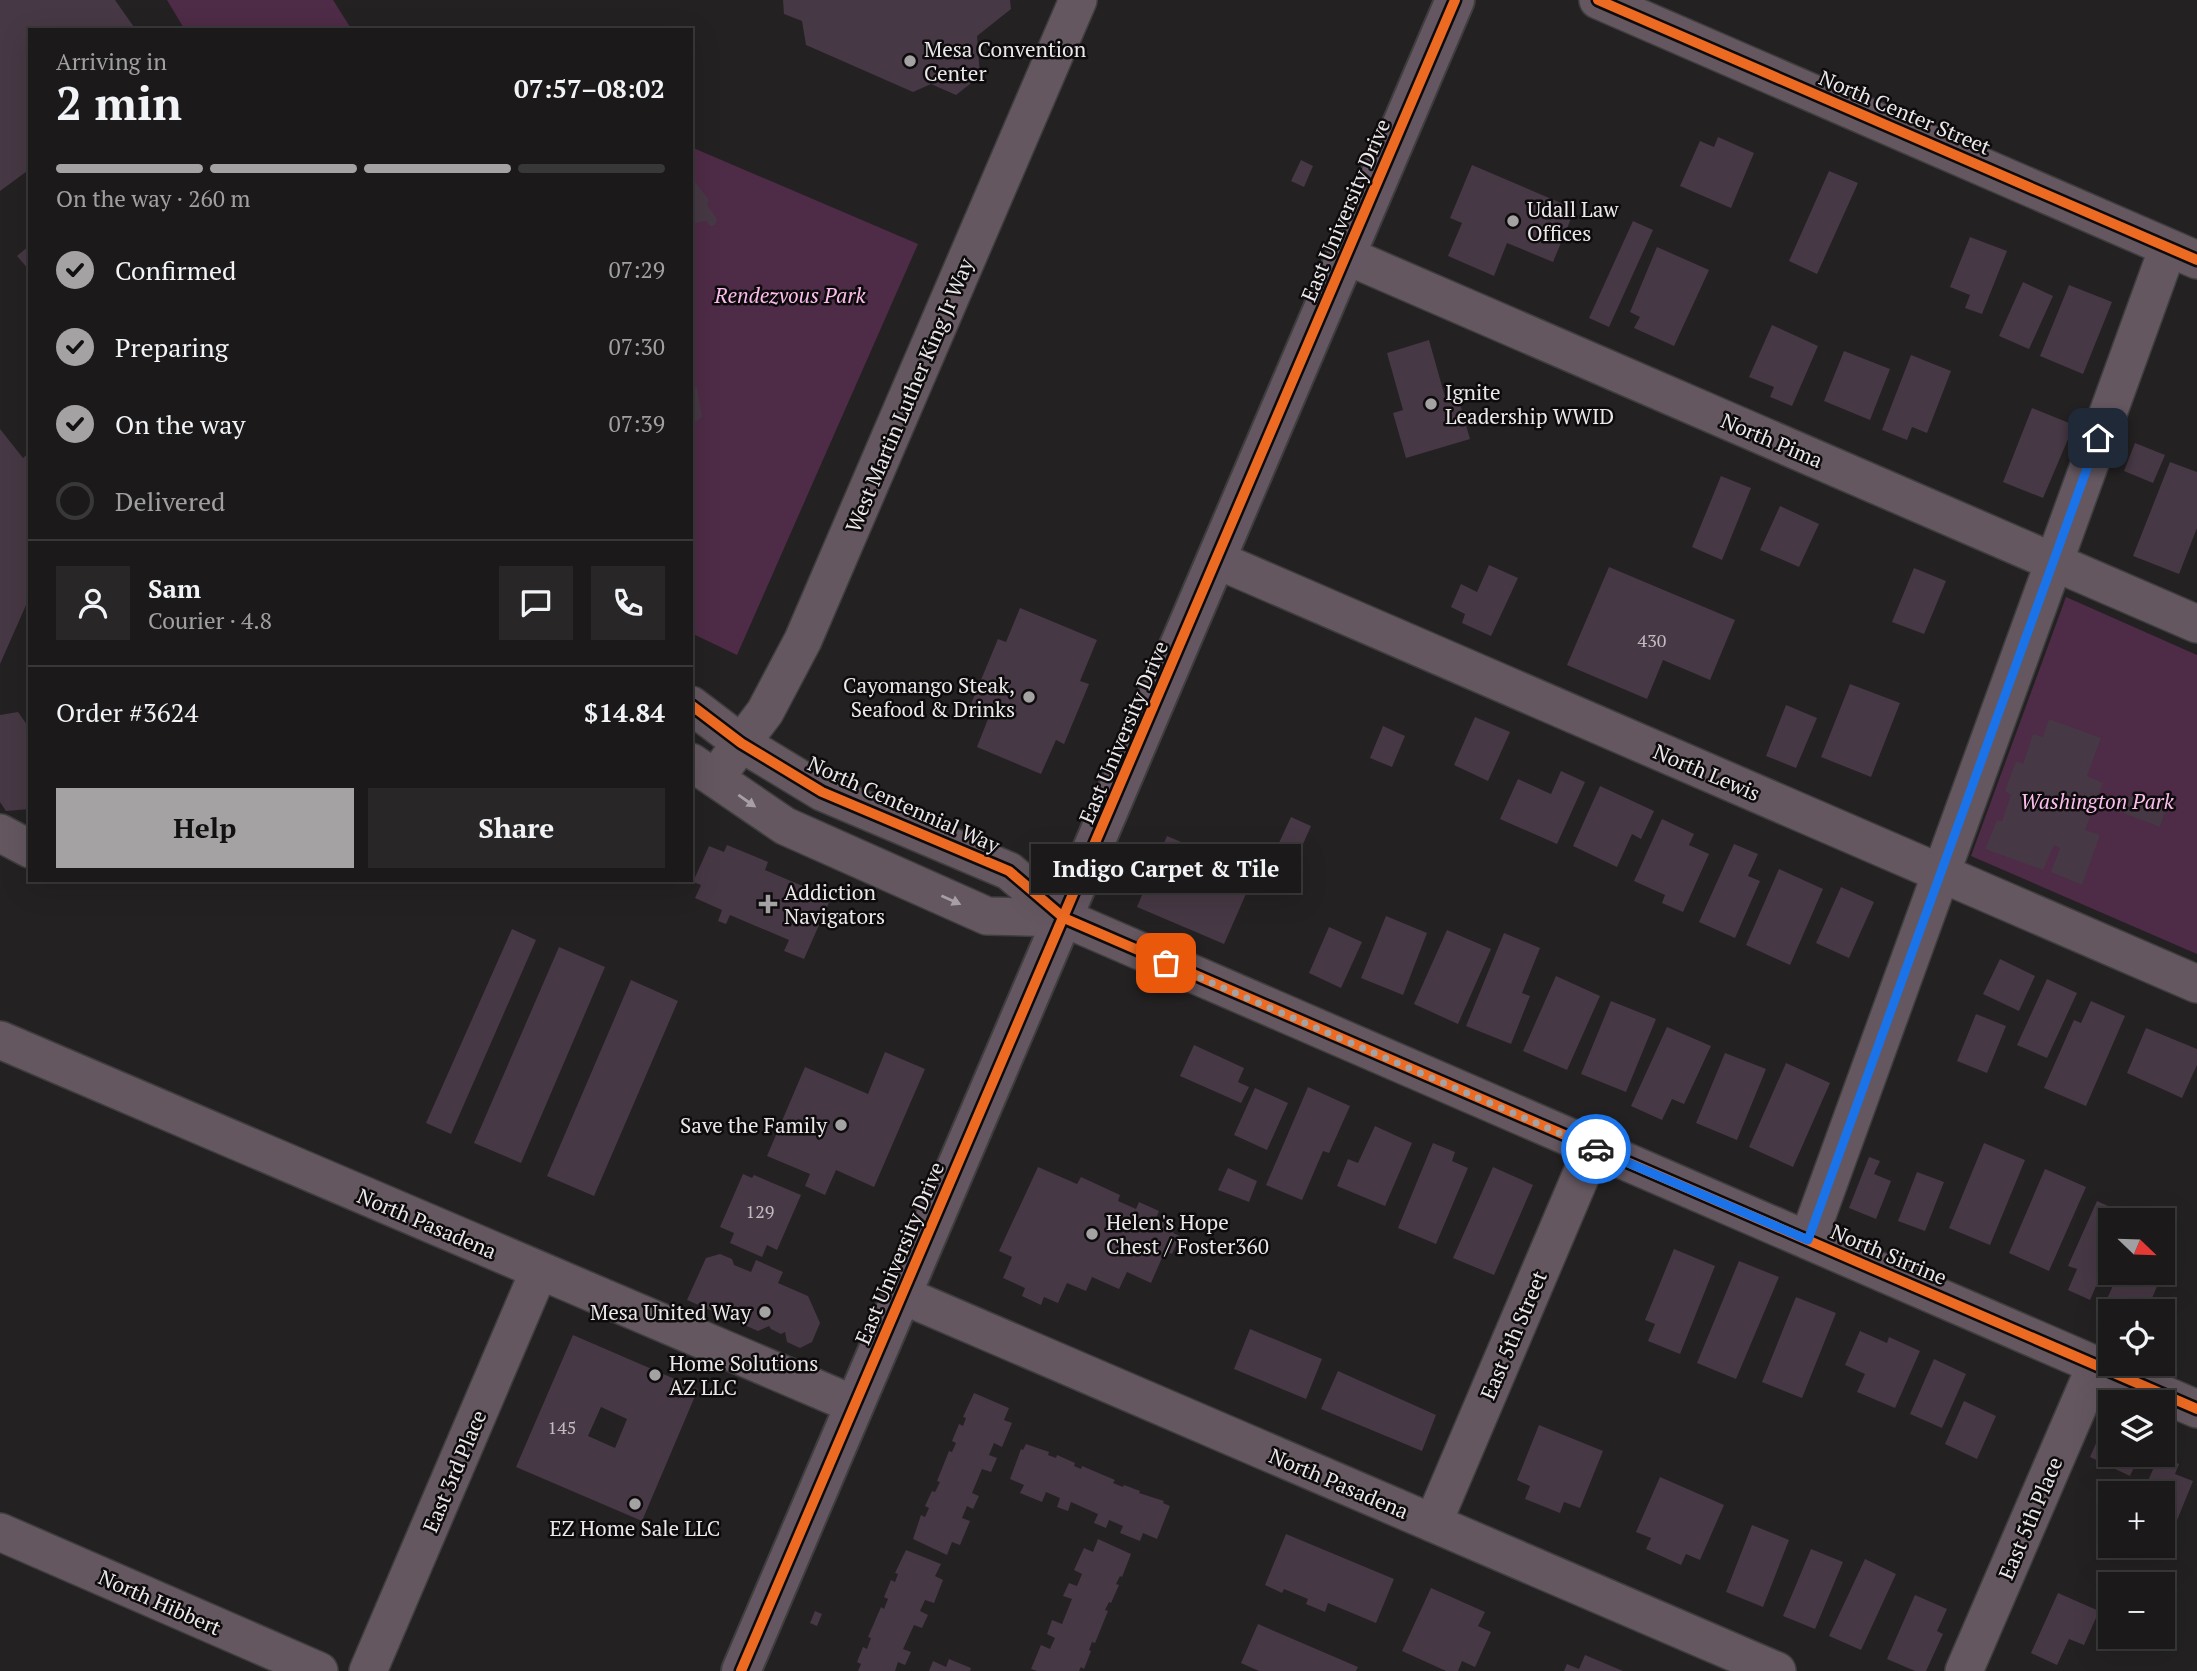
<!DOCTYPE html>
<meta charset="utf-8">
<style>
:root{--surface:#1b191a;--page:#282627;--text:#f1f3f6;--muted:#a0a0a2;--line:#393839;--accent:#a5a2a4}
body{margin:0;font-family:"PT Serif",serif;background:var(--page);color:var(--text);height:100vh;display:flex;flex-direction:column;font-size:26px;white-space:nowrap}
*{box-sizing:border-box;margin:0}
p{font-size:23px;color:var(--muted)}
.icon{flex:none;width:38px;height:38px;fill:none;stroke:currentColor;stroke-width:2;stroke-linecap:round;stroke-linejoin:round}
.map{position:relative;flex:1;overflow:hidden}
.sheet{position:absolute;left:28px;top:28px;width:665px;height:854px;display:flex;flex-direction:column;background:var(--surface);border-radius:0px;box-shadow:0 7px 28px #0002,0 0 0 2px var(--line)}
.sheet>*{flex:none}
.needle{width:46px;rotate:113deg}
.controls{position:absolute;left:2098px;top:1208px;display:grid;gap:14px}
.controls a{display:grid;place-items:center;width:77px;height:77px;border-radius:0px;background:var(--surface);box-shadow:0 7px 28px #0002,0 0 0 2px var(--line);font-size:35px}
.pin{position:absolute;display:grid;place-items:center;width:60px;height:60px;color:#fff;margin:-30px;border-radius:14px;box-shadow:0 4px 10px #0006}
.courier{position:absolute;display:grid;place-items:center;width:70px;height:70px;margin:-35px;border:5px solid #1a73e8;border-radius:50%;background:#fff;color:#222;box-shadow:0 2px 9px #0007}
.bubble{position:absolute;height:49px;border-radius:0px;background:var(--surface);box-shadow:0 7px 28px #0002,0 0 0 2px var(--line);font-size:23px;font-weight:800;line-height:49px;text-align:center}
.headline em{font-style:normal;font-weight:800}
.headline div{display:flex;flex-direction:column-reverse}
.headline{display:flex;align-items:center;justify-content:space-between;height:119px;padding:0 28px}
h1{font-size:46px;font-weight:800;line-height:52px}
.bar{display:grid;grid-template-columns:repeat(4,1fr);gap:10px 7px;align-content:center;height:84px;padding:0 28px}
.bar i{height:9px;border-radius:5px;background:var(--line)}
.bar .on{background:var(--accent)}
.bar p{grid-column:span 4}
.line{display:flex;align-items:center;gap:18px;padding:0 28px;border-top:2px solid var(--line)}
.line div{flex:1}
.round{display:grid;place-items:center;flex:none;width:74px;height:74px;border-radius:0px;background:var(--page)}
ol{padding:0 28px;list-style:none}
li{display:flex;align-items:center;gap:21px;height:77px}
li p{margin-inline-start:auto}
li .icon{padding:7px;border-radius:50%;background:var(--accent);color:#111;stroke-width:4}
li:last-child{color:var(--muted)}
li i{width:38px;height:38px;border:4px solid var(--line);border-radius:50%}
.cta{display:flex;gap:14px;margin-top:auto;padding:14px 28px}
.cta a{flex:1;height:80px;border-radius:0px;background:var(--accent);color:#111;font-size:28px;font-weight:800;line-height:80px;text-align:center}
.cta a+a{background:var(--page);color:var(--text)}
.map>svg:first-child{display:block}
.green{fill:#4e2b46}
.building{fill:#463844;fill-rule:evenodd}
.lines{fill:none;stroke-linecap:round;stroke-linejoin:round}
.minor-casing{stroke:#3f3e3f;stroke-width:40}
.major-casing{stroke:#3f3e3f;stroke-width:42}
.minor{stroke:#645760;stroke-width:37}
.major{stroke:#655762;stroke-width:38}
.cycleway-casing{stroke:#0d0b0c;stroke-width:15}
.cycleway{stroke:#ed6a23;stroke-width:10}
.oneway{fill:#a89fa5}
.done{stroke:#a5a2a4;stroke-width:7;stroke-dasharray:0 12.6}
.route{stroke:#1a73e8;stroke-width:9}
.poi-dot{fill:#a5a2a4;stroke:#0d0b0c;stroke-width:2.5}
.labels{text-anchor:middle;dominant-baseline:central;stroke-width:5;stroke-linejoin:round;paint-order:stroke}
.number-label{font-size:18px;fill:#c2bbc0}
.poi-label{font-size:21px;fill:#ebe7ea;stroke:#0d0b0c;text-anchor:start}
.street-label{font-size:21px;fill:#ebe7ea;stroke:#0d0b0c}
.park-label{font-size:21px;font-style:italic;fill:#fbbdec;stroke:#0d0b0c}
</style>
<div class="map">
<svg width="2197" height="1671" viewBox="0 0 2197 1671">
<rect width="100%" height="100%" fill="#242123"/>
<g class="green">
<path d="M167 0H333L352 30H185Z"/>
<path d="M691 147 918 244 737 655 691 633Z"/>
<path d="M2066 597 2197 655V954L1971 856Z"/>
</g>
<g class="building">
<path d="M0 0H115L136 30H30V169L0 191Z"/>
<path d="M783 0H1010L1011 9 977 36 980 76 956 95 931 84 913 92 806 45 802 21 784 14Z"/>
<path d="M1718 137 1754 153 1731 208 1680 186 1700 141 1714 147Z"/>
<path d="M1301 160 1313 166 1304 187 1291 181Z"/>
<path d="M1472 165 1575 209 1553 262 1507 243 1494 276 1448 256 1462 223 1450 218Z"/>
<path d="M1829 171 1858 183 1817 274 1789 261Z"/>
<path d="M691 177 709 200 707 205 717 219 715 225 710 226 706 221 691 224Z"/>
<path d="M1633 221 1653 230 1609 327 1589 318Z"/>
<path d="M1970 237 2007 251 1982 314 1965 308 1970 295 1950 287Z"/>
<path d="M30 245V271L17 256Z"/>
<path d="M1657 247 1709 270 1674 346 1634 328 1640 317 1630 312Z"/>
<path d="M2023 282 2053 296 2029 349 1999 336Z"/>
<path d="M2069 285 2112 302 2083 374 2040 356Z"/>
<path d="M1772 325 1818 346 1792 406 1770 397 1774 387 1749 377Z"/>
<path d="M1429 340 1445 397 1457 394 1470 439 1406 458 1393 413 1403 410 1387 353Z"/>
<path d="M1844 351 1890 369 1870 420 1824 401Z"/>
<path d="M1911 355 1951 371 1927 433 1912 427 1907 440 1882 430Z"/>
<path d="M697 387 702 417 691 425V388Z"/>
<path d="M2032 408 2074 425 2043 498 2003 482Z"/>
<path d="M0 429 23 458 30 452V596L0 664Z"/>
<path d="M2135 443 2165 455 2153 483 2124 471Z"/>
<path d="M2170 462 2197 472V528L2179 574 2133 556Z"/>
<path d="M1721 476 1751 488 1722 560 1692 547Z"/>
<path d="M1780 506 1819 524 1799 567 1760 550Z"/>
<path d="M1489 565 1518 578 1491 636 1462 623 1465 614 1451 607 1461 584 1477 592Z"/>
<path d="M1609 567 1735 620 1710 680 1663 660 1647 699 1567 665Z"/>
<path d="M1914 568 1946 581 1924 634 1892 622Z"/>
<path d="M1020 608 1097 640 1080 681 1089 684 1064 744 1056 740 1041 774 977 747 988 719 968 711 998 639 1006 642Z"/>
<path d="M1850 684 1900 703 1871 777 1821 757Z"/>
<path d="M1786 705 1817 718 1796 768 1766 756Z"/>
<path d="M18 712 30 729V809L6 811 0 802V715Z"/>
<path d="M1475 717 1510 732 1488 781 1454 765Z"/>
<path d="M2049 719 2101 738 2087 776 2103 783 2085 830 2100 835 2082 885 2051 872 2060 848 2054 845 2043 870 1985 849 1997 820 2002 821 2011 795 2005 791 2016 761 2023 764 2033 734 2043 737Z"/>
<path d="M1383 726 1405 736 1392 767 1370 758Z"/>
<path d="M1561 771 1585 782 1557 844 1500 819 1518 779 1551 794Z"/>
<path d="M1600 786 1654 811 1641 839 1632 834 1617 867 1573 846Z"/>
<path d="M2129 796 2166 810 2160 827 2123 813Z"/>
<path d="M1291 817 1311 826 1285 885 1264 875Z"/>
<path d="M1662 819 1694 834 1689 845 1709 854 1683 912 1662 903 1665 895 1634 881Z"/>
<path d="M1167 836 1252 872 1246 886 1249 887 1224 944 1137 907Z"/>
<path d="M1734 844 1758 854 1748 876 1760 881 1735 938 1699 922Z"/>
<path d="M727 845 768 862 765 870 831 898 804 959 784 951 789 940 730 915 726 924 718 921 722 910 695 898 701 885 693 882 709 846 724 852Z"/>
<path d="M1779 869 1823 889 1790 965 1746 945Z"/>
<path d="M1841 887 1874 902 1849 958 1816 943Z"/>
<path d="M1386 916 1427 933 1403 995 1361 978Z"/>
<path d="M1329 927 1362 942 1341 988 1309 973Z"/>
<path d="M512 929 536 940 451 1134 426 1123Z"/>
<path d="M1447 930 1491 949 1458 1024 1414 1004Z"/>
<path d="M1504 933 1540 948 1522 993 1530 996 1511 1044 1466 1026Z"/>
<path d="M559 947 605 967 521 1163 474 1143Z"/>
<path d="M2000 959 2035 976 2019 1011 1983 994Z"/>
<path d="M1556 976 1600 996 1567 1070 1523 1051Z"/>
<path d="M2047 979 2077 993 2047 1058 2017 1045Z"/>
<path d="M631 980 678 1001 594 1196 547 1176Z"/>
<path d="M1611 1001 1656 1019 1626 1092 1581 1074Z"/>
<path d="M2091 1001 2125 1016 2086 1106 2044 1088 2074 1020 2081 1023Z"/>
<path d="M1976 1014 2006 1026 1987 1073 1957 1061Z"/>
<path d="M1667 1027 1711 1046 1684 1104 1672 1099 1662 1120 1631 1106Z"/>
<path d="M2146 1028 2197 1049V1065L2182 1098 2127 1073Z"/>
<path d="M1194 1045 1244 1068 1238 1082 1249 1087 1241 1103 1180 1076Z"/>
<path d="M885 1052 925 1069 874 1187 836 1170 825 1195 805 1186 810 1174 767 1156 805 1067 868 1094Z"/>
<path d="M1725 1053 1766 1069 1737 1140 1696 1123Z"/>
<path d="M1786 1063 1830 1083 1793 1167 1749 1147Z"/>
<path d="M1308 1087 1350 1106 1329 1153 1323 1151 1302 1200 1266 1185Z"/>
<path d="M1255 1088 1288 1103 1267 1150 1234 1135Z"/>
<path d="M1375 1126 1412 1143 1385 1206 1337 1186 1348 1159 1358 1163Z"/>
<path d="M1433 1143 1455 1152 1452 1161 1468 1168 1436 1244 1398 1228Z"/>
<path d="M1984 1143 2025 1160 1990 1245 1949 1228Z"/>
<path d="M1869 1157 1880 1161 1874 1174 1891 1181 1876 1219 1849 1208Z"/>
<path d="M1038 1167 1077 1184 1081 1177 1120 1195 1118 1201 1136 1209 1139 1202 1159 1211 1156 1219 1176 1228 1173 1233 1180 1236 1172 1254 1165 1251 1151 1283 1127 1272 1119 1289 1092 1277 1086 1291 1067 1283 1058 1303 1044 1297 1041 1305 1022 1296 1025 1288 1003 1278 1012 1257 999 1251Z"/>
<path d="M1493 1167 1533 1185 1494 1275 1453 1258Z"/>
<path d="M1228 1168 1257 1181 1249 1202 1218 1190Z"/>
<path d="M2045 1169 2086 1187 2049 1271 2009 1253Z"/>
<path d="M1917 1172 1944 1182 1925 1231 1898 1221Z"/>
<path d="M743 1174 752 1178 754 1175 801 1195 777 1250 767 1245 762 1257 730 1243 734 1233 720 1227Z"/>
<path d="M2097 1201 2128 1215 2126 1220H2110V1254L2090 1300 2068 1290 2077 1269 2068 1266Z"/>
<path d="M2163 1239 2175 1244 2163 1272Z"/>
<path d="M1674 1249 1715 1266 1680 1354 1648 1341 1655 1324 1645 1320Z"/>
<path d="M720 1254 732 1259 734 1265 751 1272 756 1260 783 1272 778 1283 808 1296 820 1323 812 1342 800 1348 787 1342 785 1332 781 1334 771 1329 769 1326 758 1331 687 1300 706 1258Z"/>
<path d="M1739 1261 1779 1277 1736 1379 1697 1363Z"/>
<path d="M2119 1272H2163L2150 1303 2139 1298 2134 1311H2110L2103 1308Z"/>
<path d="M1796 1297 1836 1313 1802 1398 1762 1382Z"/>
<path d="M1250 1329 1322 1359 1306 1399 1234 1369Z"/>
<path d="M1860 1331 1887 1343 1889 1337 1920 1351 1895 1408 1857 1392 1865 1374 1845 1365Z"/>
<path d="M573 1335 698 1389 642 1521 516 1467ZM601 1407 627 1419 615 1448 588 1436Z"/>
<path d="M1934 1359 1966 1374 1942 1428 1910 1414Z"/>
<path d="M1338 1371 1436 1415 1422 1451 1321 1409Z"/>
<path d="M974 1393 1009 1408 1004 1420 1012 1423 1002 1447 994 1443 989 1455 997 1458 991 1472 982 1469 972 1493 979 1496 973 1509 967 1506 962 1518 970 1521 960 1545 952 1542 947 1555 913 1539 921 1515 925 1517 929 1508 925 1506 932 1491 935 1492 940 1482 937 1481 949 1451 952 1452 956 1443 952 1441 959 1424 963 1426 966 1418 963 1417Z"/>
<path d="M1964 1401 1996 1416 1977 1459 1945 1444Z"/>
<path d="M2110 1412V1454H2140L2130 1476 2090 1457Z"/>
<path d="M1539 1425 1603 1451 1580 1508 1564 1502 1560 1513 1525 1499 1530 1486 1517 1480Z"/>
<path d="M1026 1444 1049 1452 1048 1455 1056 1458 1057 1455 1075 1463 1074 1466 1081 1469 1082 1466 1115 1480 1113 1483 1123 1487 1124 1485 1140 1491 1139 1493 1164 1501 1163 1503 1170 1506 1157 1539 1143 1533 1140 1541 1120 1533 1123 1526 1109 1520 1106 1528 1094 1523 1098 1514 1071 1502 1068 1511 1057 1507 1060 1498 1046 1492 1042 1502 1020 1493 1024 1485 1010 1479 1021 1449 1023 1450Z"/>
<path d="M2159 1455 2179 1464 2175 1474 2193 1481 2162 1557 2133 1545H2163V1493H2143Z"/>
<path d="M1660 1477 1724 1505 1700 1560 1686 1554 1681 1565 1646 1549 1651 1538 1636 1532Z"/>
<path d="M1752 1525 1789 1540 1763 1607 1726 1592Z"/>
<path d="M1286 1534 1394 1579 1376 1623 1328 1603 1325 1612 1306 1604 1308 1599 1284 1589 1282 1593 1265 1585Z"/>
<path d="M1098 1539 1131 1554 1122 1577 1120 1576 1116 1584 1119 1585 1111 1603 1109 1602 1105 1610 1108 1611 1095 1643 1092 1642 1089 1650 1091 1651 1084 1669 1081 1667 1079 1671H1037L1031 1669 1041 1645 1050 1649 1055 1638 1047 1634 1052 1620 1062 1624 1072 1599 1063 1596 1069 1583 1077 1586 1082 1574 1074 1570 1084 1548 1093 1552Z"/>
<path d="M1811 1549 1843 1562 1815 1629 1783 1616Z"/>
<path d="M906 1550 941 1564 935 1576 943 1580 934 1603 925 1600 920 1611 928 1615 922 1628 914 1625 903 1649 911 1652 905 1665 898 1662 895 1671H858L861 1664 857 1662 863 1647 867 1649 871 1638 868 1637 881 1607 884 1609 888 1599 884 1597 891 1580 895 1582 898 1574 895 1573Z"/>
<path d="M1865 1559 1896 1574 1861 1650 1829 1636Z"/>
<path d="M1431 1588 1485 1612 1478 1626 1491 1632 1475 1667 1462 1661 1458 1671H1446L1402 1651Z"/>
<path d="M2058 1593 2099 1611 2084 1645 2069 1639 2057 1665 2031 1653Z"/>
<path d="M1915 1595 1947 1609 1937 1631 1943 1634 1926 1671H1915L1887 1659Z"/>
<path d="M815 1611 822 1614 817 1626 810 1623Z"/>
<path d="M1258 1624 1358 1667 1356 1671H1259L1241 1663Z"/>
<path d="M1585 1655 1623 1671H1564L1567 1664 1579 1669Z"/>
<path d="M949 1659 971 1668 970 1671H929L933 1661 946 1667Z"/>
</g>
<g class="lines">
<g class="minor-casing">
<g id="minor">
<path d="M1598 0 2197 260"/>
<path d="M1347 256 2197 624"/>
<path d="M1217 560 2197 984"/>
<path d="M691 705 741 743 822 792 1009 871 1064 918 2197 1409"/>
<path d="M691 762 785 826 987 916 1064 918"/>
<path d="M715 778 765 712 803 640 1078 0"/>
<path d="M0 833 30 849"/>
<path d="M0 1040 855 1405"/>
<path d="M1808 1240 2168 248"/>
<path d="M902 1295 1777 1671"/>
<path d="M1433 1523 1593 1147"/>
<path d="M0 1532 319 1671"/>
<path d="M368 1671 539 1271"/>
<path d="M1964 1671 2096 1365"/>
</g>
</g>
<g class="major-casing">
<path id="major" d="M741 1671 1455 0"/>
</g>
<use href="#minor" class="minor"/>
<use href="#major" class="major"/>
<g class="cycleway-casing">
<g id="cycleway">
<path d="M1598 0 2197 260"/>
<path d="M691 705 741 743 822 792 1009 871 1064 918 2197 1409"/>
<path d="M741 1671 1455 0"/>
</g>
</g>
<use href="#cycleway" class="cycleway"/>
</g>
<defs><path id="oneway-solid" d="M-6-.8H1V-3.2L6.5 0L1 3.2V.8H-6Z" transform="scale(1.75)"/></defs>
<g class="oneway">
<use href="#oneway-solid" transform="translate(747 801) rotate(35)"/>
<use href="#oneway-solid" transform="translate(951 900) rotate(24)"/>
</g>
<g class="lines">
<path class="done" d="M1166 963 1596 1149"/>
<path class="route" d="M1596 1149 1808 1240 2098 438"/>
</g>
<g class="poi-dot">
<circle cx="910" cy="61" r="7"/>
<circle cx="1513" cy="221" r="7"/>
<circle cx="1431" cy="404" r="7"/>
<circle cx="1029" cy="697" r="7"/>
<path d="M764.5 893.5h7v7h7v7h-7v7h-7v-7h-7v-7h7z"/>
<circle cx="841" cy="1125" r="7"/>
<circle cx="1092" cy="1234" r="7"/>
<circle cx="765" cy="1312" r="7"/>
<circle cx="655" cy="1375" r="7"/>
<circle cx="635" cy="1504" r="7"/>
</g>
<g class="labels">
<g class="number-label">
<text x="1652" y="640">430</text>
<text x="760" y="1211">129</text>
<text x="562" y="1427">145</text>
</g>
<g class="poi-label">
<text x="924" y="49">Mesa Convention<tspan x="924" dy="24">Center</tspan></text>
<text x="1527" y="209">Udall Law<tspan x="1527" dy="24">Offices</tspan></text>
<text x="1445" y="392">Ignite<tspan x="1445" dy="24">Leadership WWID</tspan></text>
<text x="1015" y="685" text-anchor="end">Cayomango Steak,<tspan x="1015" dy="24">Seafood &amp; Drinks</tspan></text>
<text x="784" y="892">Addiction<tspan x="784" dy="24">Navigators</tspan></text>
<text x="827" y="1125" text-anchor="end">Save the Family</text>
<text x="1106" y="1222">Helen's Hope<tspan x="1106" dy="24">Chest / Foster360</tspan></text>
<text x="751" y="1312" text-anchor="end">Mesa United Way</text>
<text x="669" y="1363">Home Solutions<tspan x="669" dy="24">AZ LLC</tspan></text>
<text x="635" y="1528" text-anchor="middle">EZ Home Sale LLC</text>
</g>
<g class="street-label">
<text transform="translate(1905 112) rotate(23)">North Center Street</text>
<text transform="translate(1345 210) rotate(-67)">East University Drive</text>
<text transform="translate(909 395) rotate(-67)">West Martin Luther King Jr Way</text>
<text transform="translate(1772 440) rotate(23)">North Pima</text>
<text transform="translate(1123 732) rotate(-67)">East University Drive</text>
<text transform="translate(1707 772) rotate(23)">North Lewis</text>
<text transform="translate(904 804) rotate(24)">North Centennial Way</text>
<text transform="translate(427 1223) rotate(23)">North Pasadena</text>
<text transform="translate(899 1253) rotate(-67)">East University Drive</text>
<text transform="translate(1889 1254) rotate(23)">North Sirrine</text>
<text transform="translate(1513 1335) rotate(-67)">East 5th Street</text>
<text transform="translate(454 1471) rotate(-67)">East 3rd Place</text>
<text transform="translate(1339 1483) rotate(23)">North Pasadena</text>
<text transform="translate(2030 1518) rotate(-67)">East 5th Place</text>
<text transform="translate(160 1602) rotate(24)">North Hibbert</text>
</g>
<g class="park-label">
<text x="790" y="295">Rendezvous Park</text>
<text x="2097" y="801">Washington Park</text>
</g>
</g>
</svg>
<div class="controls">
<a><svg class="needle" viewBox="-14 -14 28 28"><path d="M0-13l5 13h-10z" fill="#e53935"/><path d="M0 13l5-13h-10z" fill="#a0a0a2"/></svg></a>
<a><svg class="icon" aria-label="locate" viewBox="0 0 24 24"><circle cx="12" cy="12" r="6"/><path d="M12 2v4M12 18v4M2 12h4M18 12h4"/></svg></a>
<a><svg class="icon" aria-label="layers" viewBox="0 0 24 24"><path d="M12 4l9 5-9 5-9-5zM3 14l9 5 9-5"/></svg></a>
<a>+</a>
<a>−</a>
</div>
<div class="pin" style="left:1166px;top:963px;background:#ea580c"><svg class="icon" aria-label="bag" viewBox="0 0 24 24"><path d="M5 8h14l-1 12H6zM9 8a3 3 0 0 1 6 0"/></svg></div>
<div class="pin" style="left:2098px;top:438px;background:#1f2937"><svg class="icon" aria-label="home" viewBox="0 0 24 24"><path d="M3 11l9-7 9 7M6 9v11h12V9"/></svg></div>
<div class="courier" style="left:1596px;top:1149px"><svg class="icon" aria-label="car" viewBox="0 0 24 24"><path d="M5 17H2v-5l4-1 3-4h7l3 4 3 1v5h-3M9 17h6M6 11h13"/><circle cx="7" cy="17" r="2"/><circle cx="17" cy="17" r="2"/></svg></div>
<div class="bubble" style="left:1031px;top:844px;width:270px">Indigo Carpet &amp; Tile</div>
<section class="sheet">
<div class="headline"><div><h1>2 min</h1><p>Arriving in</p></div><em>07:57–08:02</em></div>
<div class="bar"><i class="on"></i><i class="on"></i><i class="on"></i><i></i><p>On the way · 260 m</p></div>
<ol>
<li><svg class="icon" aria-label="check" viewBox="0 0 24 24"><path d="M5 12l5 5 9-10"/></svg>Confirmed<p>07:29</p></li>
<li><svg class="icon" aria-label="check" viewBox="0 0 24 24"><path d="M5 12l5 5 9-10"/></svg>Preparing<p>07:30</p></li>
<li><svg class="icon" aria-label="check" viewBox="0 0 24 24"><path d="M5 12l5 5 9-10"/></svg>On the way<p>07:39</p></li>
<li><i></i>Delivered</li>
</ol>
<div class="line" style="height:126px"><a class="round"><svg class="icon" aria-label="person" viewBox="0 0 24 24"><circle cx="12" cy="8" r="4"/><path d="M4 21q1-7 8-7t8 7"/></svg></a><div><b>Sam</b><p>Courier · 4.8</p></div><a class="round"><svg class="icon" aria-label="chat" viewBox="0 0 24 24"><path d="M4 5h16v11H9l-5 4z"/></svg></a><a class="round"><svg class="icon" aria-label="phone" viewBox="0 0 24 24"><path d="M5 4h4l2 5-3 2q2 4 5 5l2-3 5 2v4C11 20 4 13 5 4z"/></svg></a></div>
<div class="line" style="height:91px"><div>Order #3624</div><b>$14.84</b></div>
<div class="cta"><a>Help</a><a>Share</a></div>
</section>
</div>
